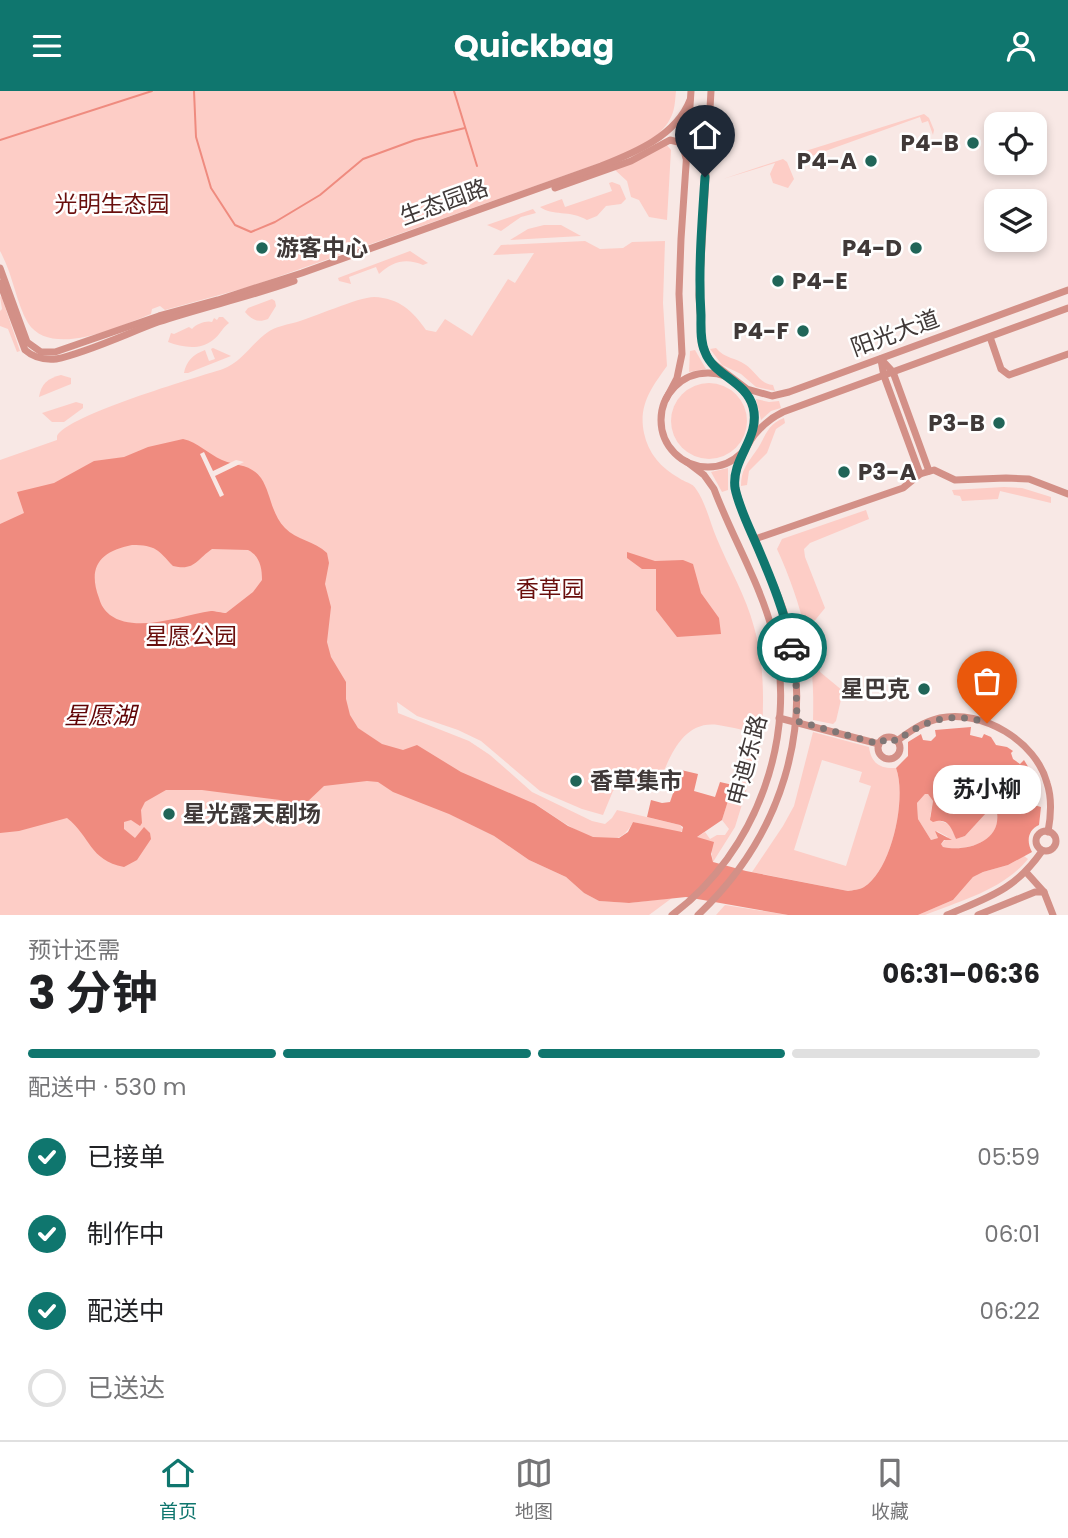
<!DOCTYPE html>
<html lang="zh">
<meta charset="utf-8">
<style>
:root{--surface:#fff;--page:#f2f2f2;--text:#202124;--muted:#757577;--line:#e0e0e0;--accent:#0f766e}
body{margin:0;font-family:Poppins,"Noto Sans SC",sans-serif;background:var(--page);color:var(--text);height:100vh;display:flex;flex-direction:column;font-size:26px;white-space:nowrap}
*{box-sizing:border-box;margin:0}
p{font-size:23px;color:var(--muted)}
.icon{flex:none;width:38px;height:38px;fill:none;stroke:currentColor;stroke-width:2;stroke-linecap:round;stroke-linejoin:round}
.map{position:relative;height:824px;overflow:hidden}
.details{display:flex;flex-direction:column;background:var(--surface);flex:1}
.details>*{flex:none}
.buttons{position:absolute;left:984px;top:21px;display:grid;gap:14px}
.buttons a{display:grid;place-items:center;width:63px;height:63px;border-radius:14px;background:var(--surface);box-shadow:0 4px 10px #0003;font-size:35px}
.pin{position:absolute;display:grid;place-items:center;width:60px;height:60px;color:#fff;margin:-72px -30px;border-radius:50% 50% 50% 0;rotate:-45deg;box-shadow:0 0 7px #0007}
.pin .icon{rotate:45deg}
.courier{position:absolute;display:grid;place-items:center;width:70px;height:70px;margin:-35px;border:5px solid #0f766e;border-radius:50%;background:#fff;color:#222;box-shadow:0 2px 9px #0007}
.bubble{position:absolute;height:49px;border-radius:21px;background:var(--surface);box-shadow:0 4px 10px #0003;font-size:23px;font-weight:700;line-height:49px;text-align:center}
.overview em{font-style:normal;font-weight:700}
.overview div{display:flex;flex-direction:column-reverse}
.overview{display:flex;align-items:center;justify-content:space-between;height:119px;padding:0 28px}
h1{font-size:46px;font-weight:700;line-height:52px}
.bar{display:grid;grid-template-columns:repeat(4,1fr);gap:10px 7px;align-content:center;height:84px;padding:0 28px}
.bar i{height:9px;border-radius:5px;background:var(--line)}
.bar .on{background:var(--accent)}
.bar p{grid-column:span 4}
ol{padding:0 28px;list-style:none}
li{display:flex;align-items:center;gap:21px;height:77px}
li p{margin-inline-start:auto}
li .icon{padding:7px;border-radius:50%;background:var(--accent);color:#fff;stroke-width:4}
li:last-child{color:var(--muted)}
li i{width:38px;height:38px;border:4px solid var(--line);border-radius:50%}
header{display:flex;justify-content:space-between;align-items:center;height:91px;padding:0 28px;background:var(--accent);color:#fff;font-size:32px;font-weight:700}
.menu{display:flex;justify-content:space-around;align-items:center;height:98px;border-top:2px solid var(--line);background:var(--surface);font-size:19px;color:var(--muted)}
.menu a{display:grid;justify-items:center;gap:4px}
.menu .on{color:var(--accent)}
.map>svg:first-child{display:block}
.green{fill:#fdcdc6;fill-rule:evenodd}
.water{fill:#ef8b7f;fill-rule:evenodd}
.pier{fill:#f8e8e5}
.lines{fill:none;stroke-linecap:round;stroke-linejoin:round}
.stream{stroke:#ef8b7f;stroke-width:2}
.minor{stroke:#d39087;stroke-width:7}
.done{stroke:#807675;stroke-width:7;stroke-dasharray:0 12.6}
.route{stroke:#0f766e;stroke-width:9}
.poi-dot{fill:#206558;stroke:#fff;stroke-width:2.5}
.labels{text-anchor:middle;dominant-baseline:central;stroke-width:5;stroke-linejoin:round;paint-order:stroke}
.poi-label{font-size:23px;font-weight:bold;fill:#403938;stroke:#fff;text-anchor:end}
.street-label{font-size:23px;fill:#403938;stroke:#fff}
.park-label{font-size:23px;fill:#690f0d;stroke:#fff}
.water-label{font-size:24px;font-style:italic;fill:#610406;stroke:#fff}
</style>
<header><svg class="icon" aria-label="menu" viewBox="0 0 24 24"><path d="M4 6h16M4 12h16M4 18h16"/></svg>Quickbag<svg class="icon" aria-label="person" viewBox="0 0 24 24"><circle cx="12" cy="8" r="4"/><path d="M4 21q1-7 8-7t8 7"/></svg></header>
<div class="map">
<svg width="1068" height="824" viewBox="0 0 1068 824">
<rect width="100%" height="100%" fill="#f8e8e5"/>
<g class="green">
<path d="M0 0H676C675 9 675 20 670 28 660 48 633 59 614 67L252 195 165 219 160 215 152 218 151 223C121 235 51 268 28 232 16 212 13 183 0 160Z"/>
<path d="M924 23 929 27 934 39 933 44 928 30 922 32 920 26 806 67 808 73 800 76 797 68 799 62Z"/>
<path d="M665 52 671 59 667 129 649 126 639 109 631 106 627 90 614 78Z"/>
<path d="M783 68 787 71 794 88 788 97 773 92 770 83 775 72 723 88Z"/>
<path d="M612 91 620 94 626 108 621 113 606 115 597 125 587 129C570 119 552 125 540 116L562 108 565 116 612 100 609 92Z"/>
<path d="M533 118 536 122 521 126 501 140 487 134Z"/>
<path d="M544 134H561L581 145 510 149 528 138Z"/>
<path d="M585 150 600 158 623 157 632 151 665 150 663 212 667 275C652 296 638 314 644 342 648 362 661 377 679 387 684 391 693 392 696 398 706 412 710 432 717 448 729 477 746 505 754 536 764 571 764 606 762 641 746 641 733 636 718 634 681 629 669 669 657 696H617L613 700 603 724 582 718 540 700 481 650 458 639 417 625 397 611 398 622 469 650 490 664 532 701 592 730 605 733 612 727 617 719 680 734 683 739 679 742 633 731C612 774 561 728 535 713L450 723 494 745 529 769 566 786 584 802 599 810 629 812 672 807 649 824H0V369L57 349V345C67 324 195 287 223 278 242 271 252 252 268 241 275 236 285 234 293 232 313 227 358 206 374 206 399 207 413 220 426 239L436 241 445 228 472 245 508 188 515 192 534 162 493 164 501 154Z"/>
<path d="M410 160 428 172 423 174C406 167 393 170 379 183L376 176 349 186 351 193 339 190 338 187Z"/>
<path d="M0 205 2 207 20 260 17 261 8 238 0 235V220L2 218Z"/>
<path d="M272 208 275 210 276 215 268 228C258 232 252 229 245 221L248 217Z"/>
<path d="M219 226H223L229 232C222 237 220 244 213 249 199 260 182 256 168 251L171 242 174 243 189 236 192 238C196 233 207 229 212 231L214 227 217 229Z"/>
<path d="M213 257 231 265 188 282H184C186 270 194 263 205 259L209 270 215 268 211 258Z"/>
<path d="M716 257C725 268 735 266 746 274 756 281 760 293 773 294L775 300 756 296 741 283 722 274 710 258Z"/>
<path d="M695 259 706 278 689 281 690 260Z"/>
<path d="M61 284 71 287V293L39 306C41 293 48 287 61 284Z"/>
<circle cx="709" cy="330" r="38"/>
<path d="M756 308 769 311 779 310 781 317 771 320 761 329Z"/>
<path d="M76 311 83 313V317L64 331H52L42 322Z"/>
<path d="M784 327 785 332 776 338 767 362 749 380 747 394 741 395C741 379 747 373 756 360 766 346 766 334 784 327Z"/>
<path d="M728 377V399L722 401 711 381Z"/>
<path d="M1004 396 1022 397 1051 406V412L1000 400 998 408 962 410 960 405 954 404 952 399Z"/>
<path d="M866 419 869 428 810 452 804 458 805 466 825 517 812 533 820 581 843 600 836 630 833 633 813 629C816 567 802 513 777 458L782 448Z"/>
<path d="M813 641 869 656C871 672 880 678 896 677 907 706 892 779 864 796 859 799 853 799 848 800L752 781 783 735 794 715ZM822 669 862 681 859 691 871 695 846 775 794 759Z"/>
<path d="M752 655H760L735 736 713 771 711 758 696 747 705 741 710 748 717 744H725L729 738 722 729 733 694 744 691C745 688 747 684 747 681 748 670 741 663 752 655Z"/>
<path d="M925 703H928L933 710 930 726 951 734 956 748 965 745 987 721 997 722C1001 751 966 761 943 756L941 753 948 746 937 740 938 747 931 749 918 728 917 712Z"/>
<path d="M1024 765 1028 768C1003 799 960 810 925 824H918L953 809 973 786 983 781 1008 774Z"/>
<path d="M725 814 788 824H716Z"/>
</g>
<g class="water">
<path d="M183 348C198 351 208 363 222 369 236 375 251 373 261 387 271 402 271 423 285 437 296 449 315 450 327 462L329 472 325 493 331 516 327 551 331 566 346 591V608L350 624 358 637 382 653 403 659 417 654 461 681 535 713 568 735 593 746 619 747 628 741 633 731 682 741 683 736 680 734 647 726 651 709 662 712 670 711 681 679 698 683 694 700 715 706 720 691 733 694 722 729 697 746 714 751 711 763 713 771 746 780 848 800C853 799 859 799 864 796 892 779 907 706 896 677L908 665V651L921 643 923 649 931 650 936 645 935 639 971 636 970 644 982 647 984 643 991 646 996 654 1007 656 1013 660 1011 662 1013 668 1020 673 1024 669 1032 682 1039 702 1032 705 1034 714 1041 716 1039 734C1028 739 1026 750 1032 761L1008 774 983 781 973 786 953 809 918 824H788L686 806 629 812 599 810 584 802 566 786 529 769 494 745 449 723 393 701 378 691 367 690 324 695 305 713 295 714 280 709 202 699H166L145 711 141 719 142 732 140 735 131 729 124 731V738L135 747 144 736 150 742 151 748 137 769 124 776C89 769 91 746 67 727L19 740 0 742V433L24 422 17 401 54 392 94 370 124 366 148 356ZM132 454C156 454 158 459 173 475 195 480 196 469 212 458L248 459C260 465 262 477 262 489L253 501 226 522C222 522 215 520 211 520 183 524 136 543 110 524 104 519 101 514 99 507 87 475 101 460 132 454ZM925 703H928L933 710 930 729 933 731C948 726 951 736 956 748L965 745 987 721 997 722C1001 751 966 761 943 756L941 753 944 749H952L935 740 938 747 931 749 918 728 917 712Z"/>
<path d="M627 461 655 470 683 469 693 473 701 502 719 527 721 543 677 546 656 519V478H642L627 467Z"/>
</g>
<path class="pier" d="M204 361 213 380 236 369 244 371 215 385 224 404 220 406 200 363Z"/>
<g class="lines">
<g class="stream">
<path d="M194 0 196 46 211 97 235 134 251 141 275 131 320 104 363 68 415 49 465 37"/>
<path d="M454 0 477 75"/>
<path d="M0 49 152 0"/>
</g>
<g class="minor">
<path d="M711 0 701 171 699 204 702 252 710 270 747 298 772 305 789 301 1068 199"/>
<path d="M555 97 631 70 670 49 682 52 686 67"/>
<path d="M0 177 27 251 41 261H55L159 225 218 209 302 182 601 75C634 62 676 45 690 9"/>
<path d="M0 192 25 259C34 267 45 269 56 268 86 262 128 242 158 231 203 216 249 206 294 190"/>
<path d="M990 246 1001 278 1009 284 1068 263"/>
<path d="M881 268 893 281 929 380"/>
<path d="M881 269 884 285 920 383"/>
<circle cx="708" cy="329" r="47"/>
<path d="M666 308 677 287 682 263 679 203 681 148 691 0"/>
<path d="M755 448 903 397 920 383 934 379 955 389 1006 387 1029 388 1068 403"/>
<path d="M779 627 879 653"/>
<circle cx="889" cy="657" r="11"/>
<path d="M897 650C910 640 923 631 940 627 982 618 1036 650 1047 692 1052 707 1051 725 1048 741"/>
<circle cx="1046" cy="750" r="10"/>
<path d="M1026 781 1044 801 1053 824"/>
<path d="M672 824C757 761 799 644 773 542 760 492 732 446 714 398L704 384 687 371"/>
<path d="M698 824C781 746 817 635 785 524 771 480 746 440 735 395 735 365 756 334 783 321L1068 217"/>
<path d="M947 824C989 806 1015 799 1042 760"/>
<path d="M978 824 1035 801H1044"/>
</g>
</g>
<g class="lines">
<path class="done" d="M792 557 796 589 797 630 879 653 887 647 897 650C923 629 954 620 987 632"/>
<path class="route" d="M705 86C702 132 698 178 701 224 701 236 700 250 705 261 714 285 746 290 753 316 761 347 731 367 735 397 739 417 750 438 758 457 772 490 785 522 792 557"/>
</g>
<g class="poi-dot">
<circle cx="973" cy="52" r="7"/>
<circle cx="871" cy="70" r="7"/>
<circle cx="262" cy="157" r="7"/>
<circle cx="916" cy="157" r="7"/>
<circle cx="778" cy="190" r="7"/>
<circle cx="803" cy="240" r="7"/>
<circle cx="999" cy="332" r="7"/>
<circle cx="844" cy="381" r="7"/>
<circle cx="924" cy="598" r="7"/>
<circle cx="576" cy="690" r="7"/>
<circle cx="169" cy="723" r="7"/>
</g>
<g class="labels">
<g class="poi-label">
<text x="959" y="52">P4-B</text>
<text x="857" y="70">P4-A</text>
<text x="276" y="157" text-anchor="start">游客中心</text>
<text x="902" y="157">P4-D</text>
<text x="792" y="190" text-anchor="start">P4-E</text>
<text x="789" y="240">P4-F</text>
<text x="985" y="332">P3-B</text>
<text x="858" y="381" text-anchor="start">P3-A</text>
<text x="910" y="598">星巴克</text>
<text x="590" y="690" text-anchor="start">香草集市</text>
<text x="183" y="723" text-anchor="start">星光露天剧场</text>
</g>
<g class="street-label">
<text transform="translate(444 111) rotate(-20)">生态园路</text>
<text transform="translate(895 242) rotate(-20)">阳光大道</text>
<text transform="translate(747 669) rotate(-75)">申迪东路</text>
</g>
<g class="park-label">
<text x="112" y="113">光明生态园</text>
<text x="550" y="498">香草园</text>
<text x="191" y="545">星愿公园</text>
</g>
<g class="water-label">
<text x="100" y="624">星愿湖</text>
</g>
</g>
</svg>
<div class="buttons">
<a><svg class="icon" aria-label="locate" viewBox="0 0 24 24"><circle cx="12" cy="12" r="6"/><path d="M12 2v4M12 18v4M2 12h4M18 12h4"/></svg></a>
<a><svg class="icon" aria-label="layers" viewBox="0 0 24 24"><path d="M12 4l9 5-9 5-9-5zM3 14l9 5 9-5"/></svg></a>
</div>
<div class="pin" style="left:987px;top:632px;background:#ea580c"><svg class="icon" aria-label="bag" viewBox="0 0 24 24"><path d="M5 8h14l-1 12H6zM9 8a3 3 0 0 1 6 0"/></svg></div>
<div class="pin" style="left:705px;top:86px;background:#1f2937"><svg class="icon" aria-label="home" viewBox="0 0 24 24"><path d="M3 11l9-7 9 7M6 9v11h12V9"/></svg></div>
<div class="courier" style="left:792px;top:557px"><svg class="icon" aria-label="car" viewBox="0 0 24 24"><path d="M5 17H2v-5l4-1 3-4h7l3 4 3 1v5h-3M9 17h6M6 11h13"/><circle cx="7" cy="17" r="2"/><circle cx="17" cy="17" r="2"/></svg></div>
<div class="bubble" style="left:933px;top:674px;width:108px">苏小柳</div>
</div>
<section class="details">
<div class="overview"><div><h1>3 分钟</h1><p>预计还需</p></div><em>06:31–06:36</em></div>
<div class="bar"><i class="on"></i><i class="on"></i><i class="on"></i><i></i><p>配送中 · 530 m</p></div>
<ol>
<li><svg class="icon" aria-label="check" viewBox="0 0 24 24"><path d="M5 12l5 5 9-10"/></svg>已接单<p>05:59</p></li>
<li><svg class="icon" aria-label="check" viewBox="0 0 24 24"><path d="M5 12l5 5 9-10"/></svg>制作中<p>06:01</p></li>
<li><svg class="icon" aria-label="check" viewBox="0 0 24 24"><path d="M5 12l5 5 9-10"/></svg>配送中<p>06:22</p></li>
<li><i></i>已送达</li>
</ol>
</section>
<nav class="menu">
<a class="on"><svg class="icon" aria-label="home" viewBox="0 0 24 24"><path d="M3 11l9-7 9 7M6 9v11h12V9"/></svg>首页</a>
<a><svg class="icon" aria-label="map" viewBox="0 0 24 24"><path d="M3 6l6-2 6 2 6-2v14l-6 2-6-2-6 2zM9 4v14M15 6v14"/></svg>地图</a>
<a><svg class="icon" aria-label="saved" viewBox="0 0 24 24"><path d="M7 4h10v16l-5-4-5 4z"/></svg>收藏</a>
</nav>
